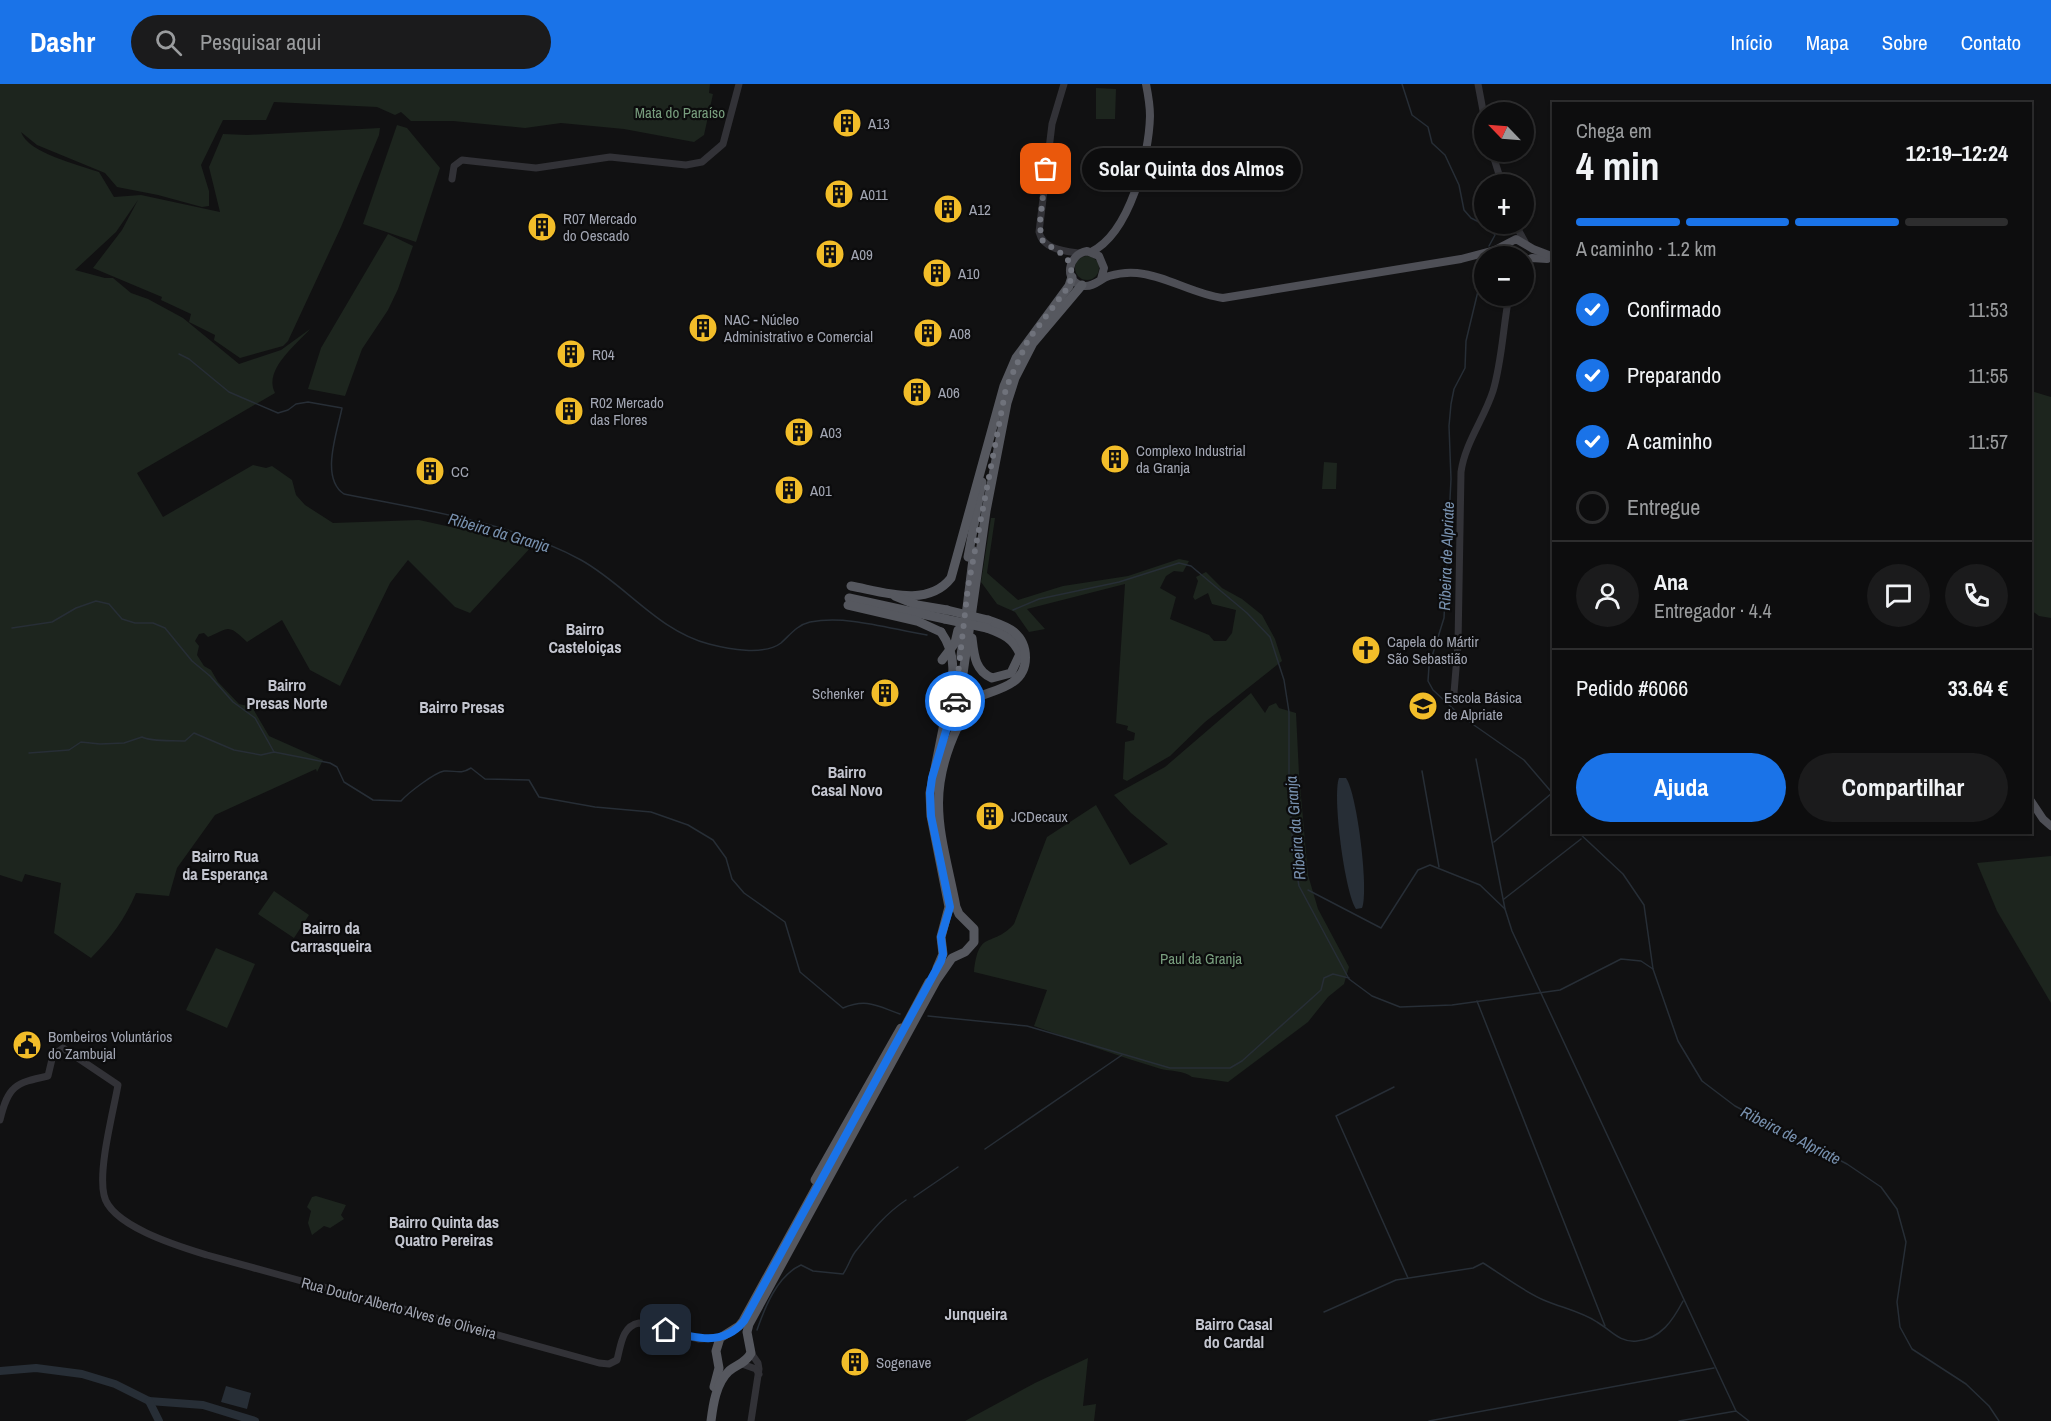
<!DOCTYPE html>
<html lang="pt">
<meta charset="utf-8">
<style>
:root{--surface:#0d0d0e;--page:#1b1b1c;--text:#f1f3f6;--muted:#9a9c9e;--line:#2d2d2e;--accent:#1a73e8}
body{margin:0;font-family:"Archivo Narrow",sans-serif;background:var(--page);color:var(--text);height:100vh;display:flex;flex-direction:column;font-size:22px;white-space:nowrap}
*{box-sizing:border-box;margin:0}
p{font-size:20px;color:var(--muted)}
.icon{flex:none;width:33px;height:33px;fill:none;stroke:currentColor;stroke-width:2;stroke-linecap:round;stroke-linejoin:round}
.map{position:relative;flex:1;overflow:hidden}
.panel{position:absolute;left:1552px;top:18px;width:480px;height:732px;display:flex;flex-direction:column;background:var(--surface);border-radius:0px;box-shadow:0 2px 4px #0004,0 0 0 2px var(--line)}
.panel>*{flex:none}
.needle{width:39px;rotate:295deg}
.controls{position:absolute;left:1474px;top:18px;display:grid;gap:12px}
.controls a{display:grid;place-items:center;width:60px;height:60px;border-radius:50%;background:var(--surface);box-shadow:0 2px 4px #0004,0 0 0 2px var(--line);font-size:30px}
.pin{position:absolute;display:grid;place-items:center;width:51px;height:51px;color:#fff;margin:-26px;border-radius:12px;box-shadow:0 3px 9px #0006}
.courier{position:absolute;display:grid;place-items:center;width:60px;height:60px;margin:-30px;border:4px solid #1a73e8;border-radius:50%;background:#fff;color:#222;box-shadow:0 2px 8px #0007}
.bubble{position:absolute;height:42px;border-radius:21px;background:var(--surface);box-shadow:0 2px 4px #0004,0 0 0 2px var(--line);font-size:20px;font-weight:700;line-height:42px;text-align:center}
.head em{font-style:normal;font-weight:700}
.head div{display:flex;flex-direction:column-reverse}
.head{display:flex;align-items:center;justify-content:space-between;height:102px;padding:0 24px}
h1{font-size:39px;font-weight:700;line-height:45px}
.bar{display:grid;grid-template-columns:repeat(4,1fr);gap:9px 6px;align-content:center;height:72px;padding:0 24px}
.bar i{height:8px;border-radius:4px;background:var(--line)}
.bar .current{background:var(--accent)}
.bar p{grid-column:span 4}
.line{display:flex;align-items:center;gap:15px;padding:0 24px;border-top:2px solid var(--line)}
.line div{flex:1}
.round{display:grid;place-items:center;flex:none;width:63px;height:63px;border-radius:32px;background:var(--page)}
ol{padding:0 24px;list-style:none}
li{display:flex;align-items:center;gap:18px;height:66px}
li p{margin-inline-start:auto}
li .icon{padding:6px;border-radius:50%;background:var(--accent);color:#fff;stroke-width:4}
li:last-child{color:var(--muted)}
li i{width:33px;height:33px;border:3px solid var(--line);border-radius:50%}
.cta{display:flex;gap:12px;margin-top:auto;padding:12px 24px}
.cta a{flex:1;height:69px;border-radius:36px;background:var(--accent);color:#fff;font-size:24px;font-weight:700;line-height:69px;text-align:center}
.cta a+a{background:var(--page);color:var(--text)}
header{display:flex;align-items:center;gap:36px;box-sizing:border-box;height:84px;padding:0 30px;background:var(--accent);color:#fff}
header strong{font-size:28px}
nav{display:flex;gap:33px;margin-inline-start:auto;font-size:21px}
.search{width:420px;height:54px;background:var(--page);display:flex;align-items:center;gap:15px;box-sizing:border-box;padding:0 21px;border-radius:33px;color:var(--muted);font-size:22px}
.map>svg:first-child{display:block}
.green{fill:#1d251e}
.water{fill:#272e36}
.lines{fill:none;stroke-linecap:round;stroke-linejoin:round}
.stream{stroke:#272e36;stroke-width:1.5}
.river{stroke:#272e36;stroke-width:8}
.tertiary{stroke:#323237;stroke-width:7}
.primary{stroke:#4e4f56;stroke-width:8}
.trunk{stroke:#56585f;stroke-width:9}
.trunk-bridge{stroke:#56585f;stroke-width:9}
.done{stroke:#6f727b;stroke-width:6;stroke-dasharray:0 10.8}
.route{stroke:#1a73e8;stroke-width:8}
.labels{text-anchor:middle;dominant-baseline:central;stroke-width:4.5;stroke-linejoin:round;paint-order:stroke}
.park-label{font-size:15px;fill:#789e7e;stroke:#0c0c0d}
.poi-label{font-size:15px;fill:#a2a6b3;stroke:#0c0c0d;text-anchor:start}
.street-label{font-size:15px;fill:#a2a6b3;stroke:#0c0c0d}
.water-label{font-size:16px;font-style:italic;fill:#7891af;stroke:#0c0c0d}
.neighbourhood-label{font-size:16px;font-weight:bold;fill:#c3c5cf;stroke:#0c0c0d}
</style>
<header>
<strong>Dashr</strong>
<div class="search"><svg class="icon" aria-label="search" viewBox="0 0 24 24"><circle cx="10" cy="10" r="6"/><path d="M15 15l6 6"/></svg>Pesquisar aqui</div>
<nav><a>Início</a><a>Mapa</a><a>Sobre</a><a>Contato</a></nav>
</header>
<div class="map">
<svg width="2051" height="1337" viewBox="0 0 2051 1337">
<rect width="100%" height="100%" fill="#111112"/>
<g class="green">
<path d="M0 0H710L709 9 713 10 704 51 694 58 624 45 561 39 525 44 453 37H411L401 28 395 31 377 23 274 18 266 36H223L201 81 209 107V122L202 123 158 111 117 103 105 89 37 61 21 48C28 69 79 81 99 88L114 113 141 111 220 128 209 83 223 50 247 51 380 44 379 51 341 143 288 257 283 262 240 274 214 256 215 251 189 238 191 230 161 216 162 213 93 184 122 146 138 116 116 148 75 186 105 194H113L131 209 148 215 183 234 239 280 281 266 310 245C296 261 263 286 275 309L137 389 163 433 253 381 266 384 272 382 292 396 296 411 305 421 333 439 419 436 533 461 470 529 455 523 408 476 390 499 340 602 310 586 282 536 247 558C227 538 228 545 208 553L204 549 199 550 195 557 199 562 197 571 204 582 211 586 218 598 239 620 252 623 269 652 323 676 317 688 316 685 215 731 177 784 169 812 136 809C125 835 111 854 91 874L54 849 61 799 25 790 22 798 0 791Z"/>
<path d="M1096 4 1116 5 1115 35H1096Z"/>
<path d="M397 41 407 44 440 84 416 158 363 140Z"/>
<path d="M388 150 413 162 398 205 388 226 362 265 345 312 308 305 321 264Z"/>
<circle cx="1087" cy="184" r="12"/>
<path d="M2031 307 2051 313V534L2039 532 2031 526Z"/>
<path d="M1324 378 1337 379 1336 405H1322Z"/>
<path d="M991 434H995L987 489 1018 516 1063 502 1128 492 1179 475 1189 477 1183 488 1174 487 1166 492 1160 504 1176 513 1170 535 1209 551 1214 557H1226L1232 549 1236 526 1212 520 1208 509 1195 516 1193 513 1198 497 1196 493 1206 488 1222 504 1242 515 1262 531 1275 555 1282 577 1205 638 1170 672 1127 697 1123 695 1125 658 1134 656 1135 649 1127 646 1128 642 1116 639 1125 500 1027 525 1045 545 1029 548 1015 528 997 520 981 498Z"/>
<path d="M1251 609 1265 629 1269 622 1276 619 1279 624 1296 629 1299 690 1308 791 1318 825 1349 883 1344 900 1328 913 1308 938 1228 998 1192 993C1185 987 1170 987 1161 985 1118 972 1076 957 1034 942L1047 906 974 888C979 844 991 865 1014 840L1047 753 1096 721 1130 781 1168 760 1131 729 1114 711 1165 683Z"/>
<path d="M2051 772V919L1997 827 1977 779Z"/>
<path d="M274 807 309 831 294 854 258 830Z"/>
<path d="M216 864 255 880 227 944 186 926Z"/>
<path d="M316 1112 346 1121 341 1131 344 1135 330 1144 324 1142 312 1151 308 1139 311 1127 307 1123 312 1113Z"/>
<path d="M1088 1274 1083 1322 1096 1320 1094 1337H965L1035 1299Z"/>
</g>
<g class="water">
<path d="M1339 694H1346C1357 709 1369 807 1362 824L1356 825C1345 810 1332 712 1339 694Z"/>
<path d="M226 1302 251 1309 247 1325 221 1318Z"/>
</g>
<g class="lines">
<g class="stream">
<path d="M1402 0 1412 31 1428 43 1432 59 1445 71 1459 101 1464 126 1471 134 1487 142 1495 151 1489 162"/>
<path d="M1485 178 1466 257 1465 284 1454 305 1451 320 1449 342 1451 395 1444 534 1429 582 1428 597 1433 606 1461 632 1524 676 1554 711"/>
<path d="M179 270 189 275 229 308 278 329 288 326 296 320 308 318 342 324C337 349 320 394 344 410 419 425 514 439 581 476 626 501 658 547 709 560 728 565 764 572 781 559 790 551 797 541 810 538 848 531 890 545 927 551"/>
<path d="M1013 526 1039 515 1119 498 1179 479 1191 482 1247 529 1270 553 1284 596 1289 628V693L1293 768 1299 802 1349 895 1372 912 1400 923 1452 921 1560 906 1621 875 1641 877 1653 885"/>
<path d="M12 544 52 538 76 524 96 517 109 520 122 535 135 539H153L165 544 192 577 210 592 233 618 255 634 274 668"/>
<path d="M29 669 69 666 81 658 100 660 124 659 142 653C151 658 173 656 185 657L194 649 234 666 261 671 274 668 330 679 337 683 344 698 373 716 401 717C408 709 434 689 444 687 455 686 460 691 471 684L485 695 529 696 539 713 595 723 651 728 688 741 713 756 726 774 732 795 744 809 785 838 800 888 843 924C867 914 877 922 900 930"/>
<path d="M1476 675 1505 825"/>
<path d="M1422 687 1439 783"/>
<path d="M1578 748 1623 790 1644 821 1653 885 1678 957 1702 997 1735 1022 1847 1080 1881 1103 1897 1125 1906 1158 1897 1218 1900 1243 1912 1265 1966 1300 1989 1322 1999 1337"/>
<path d="M1494 758 1552 709"/>
<path d="M1308 806 1381 844 1418 786 1430 781 1480 801 1505 825 1512 847 1736 1327"/>
<path d="M1504 815 1581 755"/>
<path d="M1477 917 1605 1242"/>
<path d="M928 932 1027 942 1170 984H1230L1242 977 1321 906 1324 894 1333 890 1349 894"/>
<path d="M1394 1003 1336 1032 1408 1194"/>
<path d="M985 1065 1122 971"/>
<path d="M914 1113 958 1083"/>
<path d="M1324 1228 1396 1196 1473 1184 1483 1179C1504 1192 1524 1208 1546 1217 1563 1224 1582 1228 1597 1238 1611 1246 1619 1259 1637 1257 1661 1255 1673 1236 1683 1217"/>
<path d="M757 1246C765 1223 777 1192 801 1181L813 1187 843 1190C848 1183 850 1175 855 1168 871 1148 885 1130 906 1116"/>
<path d="M1429 1337 1714 1284"/>
<path d="M1679 1337 1736 1327 1749 1337"/>
</g>
<g class="river">
<path d="M0 1287 36 1284 82 1290 115 1300 149 1317 203 1321 255 1337"/>
<path d="M149 1317 159 1337"/>
</g>
<g class="tertiary">
<path d="M1064 0 1052 40 1039 148C1043 165 1063 167 1078 169"/>
<path d="M1478 0 1485 37"/>
<path d="M1492 68 1502 100"/>
<path d="M452 95 454 82 462 76 536 84 610 73 686 81 702 78 723 60 739 0"/>
<path d="M1515 140 1525 158"/>
<path d="M1454 609 1458 560 1461 388C1465 359 1484 335 1493 307 1502 277 1503 243 1509 212"/>
<path d="M0 1036C8 1002 15 999 48 992L53 971 63 964 118 1001C113 1029 98 1085 104 1111 110 1142 181 1163 207 1171L599 1279 609 1280 617 1276C621 1261 622 1242 639 1239L699 1255 720 1254"/>
<path d="M751 1269 758 1279 759 1285 751 1337"/>
<path d="M742 1280 756 1285 759 1290"/>
</g>
<g class="primary">
<path d="M1091 168C1130 149 1149 72 1150 32 1150 22 1148 10 1146 0"/>
<path d="M1491 172 1504 171"/>
<path d="M1524 177 1532 174 1547 175"/>
<path d="M1101 195 1104 184 1099 172 1087 167C1068 170 1062 198 1084 202 1094 203 1100 195 1109 192 1119 189 1128 188 1137 189 1167 192 1193 210 1223 214L1461 175 1495 166 1516 155 1533 165 1554 173"/>
<path d="M2031 717 2043 735 2051 742"/>
</g>
<g class="trunk">
<path d="M968 473 982 398"/>
<path d="M851 502C883 508 928 524 951 494L1004 302 1016 274 1069 202 1072 193"/>
<path d="M895 512 917 521 947 526"/>
<path d="M849 514 945 535"/>
<path d="M848 521 917 537 941 548"/>
<path d="M972 554C974 571 975 587 992 594L1011 589 1020 570C1013 554 1003 550 987 544"/>
<path d="M961 572 974 467"/>
<path d="M942 576 955 559 958 546"/>
<path d="M957 632 986 427 1007 319 1015 294 1033 259 1082 201"/>
<path d="M937 884 943 870 941 853 949 823 931 732 930 709 945 635"/>
<path d="M901 950 929 898"/>
<path d="M815 1096 901 944"/>
<path d="M714 1303 719 1284 716 1267 720 1254 739 1242 743 1237 822 1093"/>
<path d="M711 1337C713 1321 716 1299 729 1287 737 1280 745 1280 751 1269L747 1248 749 1240 936 897 952 874 965 868 974 858V845L959 830 956 823C942 751 924 713 958 642 962 634 965 625 970 617 983 609 1001 607 1013 598 1030 586 1029 561 1014 548 1007 542 996 539 988 536"/>
</g>
<g class="trunk-bridge">
<path d="M947 526 988 536"/>
<path d="M945 535 987 544"/>
<path d="M941 548C961 576 951 603 945 635"/>
</g>
</g>
<g class="lines">
<path class="done" d="M955 617 968 503 1006 304 1028 256 1069 202C1078 170 1058 171 1041 155L1040 138 1046 85"/>
<path class="route" d="M666 1246C694 1254 723 1263 744 1237L941 877 943 870 941 853 950 823 931 732 930 709 932 694 955 617"/>
</g>
<defs>
<g id="building-disc" transform="scale(1.5)"><circle r="9.5" fill="#f2bd29" stroke="#0c0c0d"/><path d="M-4-6H4V6H1V3H-1V6H-4ZM-2.5-4.3h1.7v1.8h-1.7ZM.8-4.3h1.7v1.8H.8ZM-2.5-1h1.7V.8h-1.7ZM.8-1h1.7V.8H.8Z" fill="#111"/></g>
<g id="church-disc" transform="scale(1.5)"><circle r="9.5" fill="#f2bd29" stroke="#0c0c0d"/><path d="M-1.2-6h2.4v3.5h3.3v2.4h-3.3V6h-2.4V-.1h-3.3v-2.4h3.3Z" fill="#111"/></g>
<g id="school-disc" transform="scale(1.5)"><circle r="9.5" fill="#f2bd29" stroke="#0c0c0d"/><path d="M0-5L7-2L0 1L-7-2ZM-4 1L0 2.5L4 1V4Q0 6-4 4Z" fill="#111"/></g>
<g id="civic-disc" transform="scale(1.5)"><circle r="9.5" fill="#f2bd29" stroke="#0c0c0d"/><path d="M-.6-6.5H3V-4.5H.6V-3L4-1V1h2V6H-6V1h2V-1L-.6-3ZM-1.2 2.5V6h2.4V2.5Z" fill="#111"/></g>
</defs>
<g fill-rule="evenodd">
<use href="#building-disc" x="847" y="39"/>
<use href="#building-disc" x="839" y="110"/>
<use href="#building-disc" x="948" y="125"/>
<use href="#building-disc" x="542" y="143"/>
<use href="#building-disc" x="830" y="170"/>
<use href="#building-disc" x="937" y="189"/>
<use href="#building-disc" x="703" y="244"/>
<use href="#building-disc" x="928" y="249"/>
<use href="#building-disc" x="571" y="270"/>
<use href="#building-disc" x="917" y="308"/>
<use href="#building-disc" x="569" y="327"/>
<use href="#building-disc" x="799" y="348"/>
<use href="#building-disc" x="1115" y="375"/>
<use href="#building-disc" x="430" y="387"/>
<use href="#building-disc" x="789" y="406"/>
<use href="#church-disc" x="1366" y="566"/>
<use href="#building-disc" x="885" y="609"/>
<use href="#school-disc" x="1423" y="622"/>
<use href="#building-disc" x="990" y="732"/>
<use href="#civic-disc" x="27" y="961"/>
<use href="#building-disc" x="855" y="1278"/>
</g>
<g class="labels">
<g class="park-label">
<text x="680" y="28">Mata do Paraíso</text>
<text x="1201" y="874">Paul da Granja</text>
</g>
<g class="poi-label">
<text x="868" y="39">A13</text>
<text x="860" y="110">A011</text>
<text x="969" y="125">A12</text>
<text x="563" y="134">R07 Mercado<tspan x="563" dy="17">do Oescado</tspan></text>
<text x="851" y="170">A09</text>
<text x="958" y="189">A10</text>
<text x="724" y="235">NAC - Núcleo<tspan x="724" dy="17">Administrativo e Comercial</tspan></text>
<text x="949" y="249">A08</text>
<text x="592" y="270">R04</text>
<text x="938" y="308">A06</text>
<text x="590" y="318">R02 Mercado<tspan x="590" dy="17">das Flores</tspan></text>
<text x="820" y="348">A03</text>
<text x="1136" y="366">Complexo Industrial<tspan x="1136" dy="17">da Granja</tspan></text>
<text x="451" y="387">CC</text>
<text x="810" y="406">A01</text>
<text x="1387" y="557">Capela do Mártir<tspan x="1387" dy="17">São Sebastião</tspan></text>
<text x="864" y="609" text-anchor="end">Schenker</text>
<text x="1444" y="613">Escola Básica<tspan x="1444" dy="17">de Alpriate</tspan></text>
<text x="1011" y="732">JCDecaux</text>
<text x="48" y="952">Bombeiros Voluntários<tspan x="48" dy="17">do Zambujal</tspan></text>
<text x="876" y="1278">Sogenave</text>
</g>
<g class="street-label">
<text transform="translate(399 1224) rotate(15)">Rua Doutor Alberto Alves de Oliveira</text>
</g>
<g class="water-label">
<text transform="translate(499 448) rotate(16)">Ribeira da Granja</text>
<text transform="translate(1446 472) rotate(-88)">Ribeira de Alpriate</text>
<text transform="translate(1295 744) rotate(-95)">Ribeira da Granja</text>
<text transform="translate(1791 1051) rotate(27)">Ribeira de Alpriate</text>
</g>
<g class="neighbourhood-label">
<text x="585" y="545">Bairro<tspan x="585" dy="18">Casteloiças</tspan></text>
<text x="287" y="601">Bairro<tspan x="287" dy="18">Presas Norte</tspan></text>
<text x="462" y="623">Bairro Presas</text>
<text x="847" y="688">Bairro<tspan x="847" dy="18">Casal Novo</tspan></text>
<text x="225" y="772">Bairro Rua<tspan x="225" dy="18">da Esperança</tspan></text>
<text x="331" y="844">Bairro da<tspan x="331" dy="18">Carrasqueira</tspan></text>
<text x="444" y="1138">Bairro Quinta das<tspan x="444" dy="18">Quatro Pereiras</tspan></text>
<text x="976" y="1230">Junqueira</text>
<text x="1234" y="1240">Bairro Casal<tspan x="1234" dy="18">do Cardal</tspan></text>
</g>
</g>
</svg>
<div class="controls">
<a><svg class="needle" viewBox="-14 -14 28 28"><path d="M0-13l5 13h-10z" fill="#e53935"/><path d="M0 13l5-13h-10z" fill="#9a9c9e"/></svg></a>
<a>+</a>
<a>−</a>
</div>
<div class="pin" style="left:1046px;top:85px;background:#ea580c"><svg class="icon" aria-label="bag" viewBox="0 0 24 24"><path d="M5 8h14l-1 12H6zM9 8a3 3 0 0 1 6 0"/></svg></div>
<div class="pin" style="left:666px;top:1246px;background:#1f2937"><svg class="icon" aria-label="home" viewBox="0 0 24 24"><path d="M3 11l9-7 9 7M6 9v11h12V9"/></svg></div>
<div class="courier" style="left:955px;top:617px"><svg class="icon" aria-label="car" viewBox="0 0 24 24"><path d="M5 17H2v-5l4-1 3-4h7l3 4 3 1v5h-3M9 17h6M6 11h13"/><circle cx="7" cy="17" r="2"/><circle cx="17" cy="17" r="2"/></svg></div>
<div class="bubble" style="left:1082px;top:64px;width:219px">Solar Quinta dos Almos</div>
<section class="panel">
<div class="head"><div><h1>4 min</h1><p>Chega em</p></div><em>12:19–12:24</em></div>
<div class="bar"><i class="current"></i><i class="current"></i><i class="current"></i><i></i><p>A caminho · 1.2 km</p></div>
<ol>
<li><svg class="icon" aria-label="check" viewBox="0 0 24 24"><path d="M5 12l5 5 9-10"/></svg>Confirmado<p>11:53</p></li>
<li><svg class="icon" aria-label="check" viewBox="0 0 24 24"><path d="M5 12l5 5 9-10"/></svg>Preparando<p>11:55</p></li>
<li><svg class="icon" aria-label="check" viewBox="0 0 24 24"><path d="M5 12l5 5 9-10"/></svg>A caminho<p>11:57</p></li>
<li><i></i>Entregue</li>
</ol>
<div class="line" style="height:108px"><a class="round"><svg class="icon" aria-label="person" viewBox="0 0 24 24"><circle cx="12" cy="8" r="4"/><path d="M4 21q1-7 8-7t8 7"/></svg></a><div><b>Ana</b><p>Entregador · 4.4</p></div><a class="round"><svg class="icon" aria-label="chat" viewBox="0 0 24 24"><path d="M4 5h16v11H9l-5 4z"/></svg></a><a class="round"><svg class="icon" aria-label="phone" viewBox="0 0 24 24"><path d="M5 4h4l2 5-3 2q2 4 5 5l2-3 5 2v4C11 20 4 13 5 4z"/></svg></a></div>
<div class="line" style="height:78px"><div>Pedido #6066</div><b>33.64 €</b></div>
<div class="cta"><a>Ajuda</a><a>Compartilhar</a></div>
</section>
</div>
